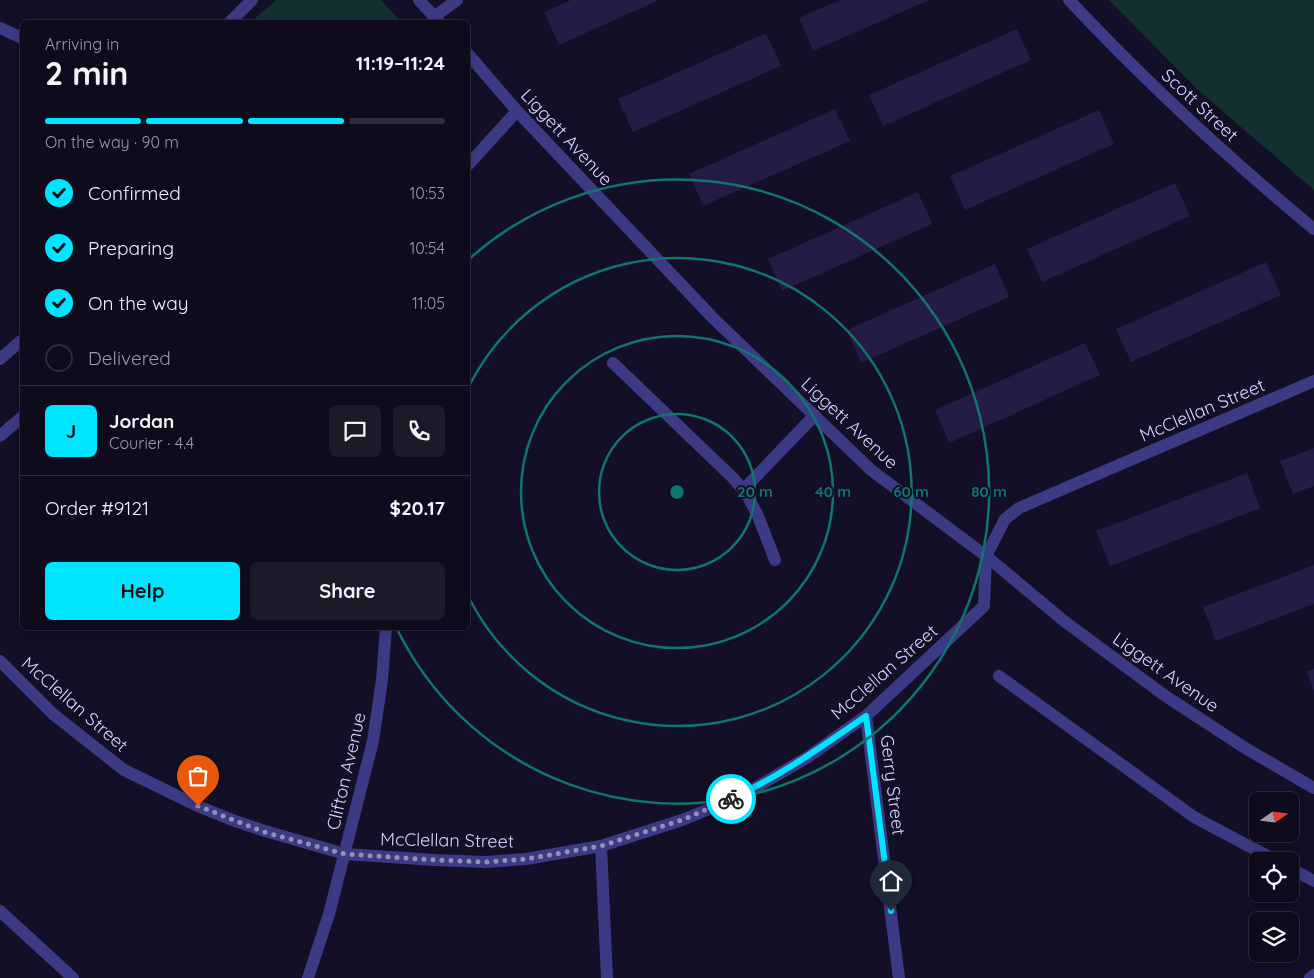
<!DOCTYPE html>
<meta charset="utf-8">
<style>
:root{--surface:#0e0b1c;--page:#1c1929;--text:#f1f3f6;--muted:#9b9ba3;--line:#2e2b3b;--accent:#00e5ff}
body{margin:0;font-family:Quicksand,sans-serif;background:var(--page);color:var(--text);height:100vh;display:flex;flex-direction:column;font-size:19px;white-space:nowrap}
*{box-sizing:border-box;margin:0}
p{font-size:16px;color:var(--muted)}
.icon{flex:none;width:28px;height:28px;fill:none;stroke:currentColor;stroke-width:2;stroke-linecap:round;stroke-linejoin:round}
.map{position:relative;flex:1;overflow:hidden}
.sheet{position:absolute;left:20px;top:20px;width:450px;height:610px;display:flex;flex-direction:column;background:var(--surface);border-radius:8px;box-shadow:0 2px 8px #0003,0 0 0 1px var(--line)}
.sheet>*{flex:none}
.needle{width:32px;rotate:76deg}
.tools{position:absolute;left:1249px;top:792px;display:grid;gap:10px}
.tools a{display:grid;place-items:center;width:50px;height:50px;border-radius:8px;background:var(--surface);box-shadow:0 2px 8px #0003,0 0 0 1px var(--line);font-size:25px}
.pin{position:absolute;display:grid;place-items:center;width:42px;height:42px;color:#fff;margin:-51px -21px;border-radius:50% 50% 50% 0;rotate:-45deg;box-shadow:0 0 5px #0007}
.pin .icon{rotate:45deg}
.courier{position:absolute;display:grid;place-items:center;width:50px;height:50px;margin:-25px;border:4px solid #00e5ff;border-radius:50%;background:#fff;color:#222;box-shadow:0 1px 6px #0007}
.headline em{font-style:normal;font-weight:700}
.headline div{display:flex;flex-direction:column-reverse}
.headline{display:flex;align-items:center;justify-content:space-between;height:85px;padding:0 25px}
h1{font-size:32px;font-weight:700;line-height:38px}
.bar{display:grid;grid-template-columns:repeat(4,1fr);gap:8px 5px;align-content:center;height:60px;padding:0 25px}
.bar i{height:6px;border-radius:4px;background:var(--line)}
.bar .on{background:var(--accent)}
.bar p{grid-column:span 4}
.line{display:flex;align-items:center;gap:12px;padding:0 25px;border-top:1px solid var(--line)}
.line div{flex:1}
.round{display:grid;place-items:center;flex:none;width:52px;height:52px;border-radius:8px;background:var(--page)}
ol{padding:0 25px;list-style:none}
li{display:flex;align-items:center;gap:15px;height:55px}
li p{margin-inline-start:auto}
li .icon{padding:5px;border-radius:50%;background:var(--accent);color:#111;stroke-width:4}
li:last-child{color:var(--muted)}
li i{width:28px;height:28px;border:2px solid var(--line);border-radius:50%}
.action{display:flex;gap:10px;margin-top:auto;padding:10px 25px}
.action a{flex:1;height:58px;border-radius:8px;background:var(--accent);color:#111;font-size:20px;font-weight:700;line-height:58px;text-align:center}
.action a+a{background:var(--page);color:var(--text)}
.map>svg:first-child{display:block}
.green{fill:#12302f}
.building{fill:#241b47}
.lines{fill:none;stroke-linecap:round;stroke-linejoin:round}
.minor{stroke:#3d3a85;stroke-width:12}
.done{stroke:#948fb3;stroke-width:5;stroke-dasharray:0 9}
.route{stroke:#00e5ff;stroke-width:6}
.ring{fill:none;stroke:#0f766e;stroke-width:2.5}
.labels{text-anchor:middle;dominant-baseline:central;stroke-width:4;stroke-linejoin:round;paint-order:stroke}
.street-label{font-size:18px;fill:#d9d4ff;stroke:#130f26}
.centre{fill:#0f766e;stroke:#130f26;stroke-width:2.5}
.ring-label{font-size:15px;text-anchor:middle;font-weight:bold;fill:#0f766e;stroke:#130f26;stroke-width:4;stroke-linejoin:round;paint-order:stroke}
</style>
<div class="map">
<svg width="1314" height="978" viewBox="0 0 1314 978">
<rect width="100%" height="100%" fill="#130f26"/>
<g class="green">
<path d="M276 0H381L401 22H251Z"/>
<path d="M1109 0H1314V190L1197 89Z"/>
</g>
<g class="building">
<path d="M571 0H659L559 45 544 12Z"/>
<path d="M840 0H929L813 51 799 18Z"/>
<path d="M1017 29 1031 60 883 126 869 95Z"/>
<path d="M766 33 781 66 633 132 618 99Z"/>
<path d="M835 109 850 141 703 206 689 174Z"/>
<path d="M1099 110 1114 144 965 210 950 176Z"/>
<path d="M1175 183 1190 216 1042 282 1027 249Z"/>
<path d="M918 192 932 224 782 291 768 259Z"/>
<path d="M1266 262 1281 295 1131 362 1116 329Z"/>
<path d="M995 264 1009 297 861 363 847 330Z"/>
<path d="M1085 343 1100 375 949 443 935 410Z"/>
<path d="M1314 448V486L1293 494 1280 461Z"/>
<path d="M1247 473 1260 508 1110 566 1096 531Z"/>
<path d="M1314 565V604L1216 641 1203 607Z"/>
<path d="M1314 669V691L1307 672Z"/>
</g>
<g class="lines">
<g class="minor">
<path d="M419 0 439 22"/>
<path d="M1069 0C1145 81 1228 158 1314 229"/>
<path d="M434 17 457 0"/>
<path d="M230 22 252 0"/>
<path d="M0 28 22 38"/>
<path d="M468 54 517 111 713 318 871 470 986 556 1064 621 1164 695 1245 748 1314 788"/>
<path d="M468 165 517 111"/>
<path d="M0 359 22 340"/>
<path d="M613 363 732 477 746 493 758 516 775 560"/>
<path d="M0 436 22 417"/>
<path d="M743 490 815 415"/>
<path d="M0 661 53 714 124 770 198 806 232 820 265 831 345 854 435 860 486 862 526 859 601 846 682 820 729 801 755 788 808 757 866 716 984 606 986 556 1005 519 1019 508 1314 381"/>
<path d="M999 676 1194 817 1277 861"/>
<path d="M866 716 899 978"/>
<path d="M601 846 607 978"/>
<path d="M1290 868 1314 881"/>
<path d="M0 911 73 978"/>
<path d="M308 978 329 914 373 741 382 680 386 628"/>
<path d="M1310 978 1314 975"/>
</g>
</g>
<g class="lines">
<path class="done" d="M198 806 264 832 345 854 435 860 486 862 526 859 601 846 682 820 731 799"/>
<path class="route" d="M731 799C780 776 823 746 866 716L891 911"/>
</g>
<g class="ring">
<circle cx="677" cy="492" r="78"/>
<circle cx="677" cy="492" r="156"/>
<path d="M468 388A234 234 0 1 1 468 596"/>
<path d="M468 260A312 312 0 1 1 397 629"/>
</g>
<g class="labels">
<g class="street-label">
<text transform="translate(1200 105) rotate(43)">Scott Street</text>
<text transform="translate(567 137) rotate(47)">Liggett Avenue</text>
<text transform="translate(1202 410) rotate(-23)">McClellan Street</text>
<text transform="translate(850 423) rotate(43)">Liggett Avenue</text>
<text transform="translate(884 672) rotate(-41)">McClellan Street</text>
<text transform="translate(1166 672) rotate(35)">Liggett Avenue</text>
<text transform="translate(75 704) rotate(41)">McClellan Street</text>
<text transform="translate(346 771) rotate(-77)">Clifton Avenue</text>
<text transform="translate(893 785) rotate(83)">Gerry Street</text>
<text transform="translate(447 840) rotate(1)">McClellan Street</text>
</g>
</g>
<circle cx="677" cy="492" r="8" class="centre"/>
<g class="ring-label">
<text x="755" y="497">20 m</text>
<text x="833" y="497">40 m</text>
<text x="911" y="497">60 m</text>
<text x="989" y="497">80 m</text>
</g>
</svg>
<div class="tools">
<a><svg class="needle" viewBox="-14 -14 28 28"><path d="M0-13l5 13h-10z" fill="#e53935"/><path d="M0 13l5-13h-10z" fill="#9b9ba3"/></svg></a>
<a><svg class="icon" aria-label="locate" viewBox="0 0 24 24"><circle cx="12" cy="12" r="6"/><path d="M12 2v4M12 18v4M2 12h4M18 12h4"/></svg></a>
<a><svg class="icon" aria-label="layers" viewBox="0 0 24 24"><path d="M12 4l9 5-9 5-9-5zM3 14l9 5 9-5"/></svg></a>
</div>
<div class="pin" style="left:198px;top:806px;background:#ea580c"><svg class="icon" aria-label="bag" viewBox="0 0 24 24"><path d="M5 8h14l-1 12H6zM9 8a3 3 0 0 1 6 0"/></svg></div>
<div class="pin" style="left:891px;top:911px;background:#1f2937"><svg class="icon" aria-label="home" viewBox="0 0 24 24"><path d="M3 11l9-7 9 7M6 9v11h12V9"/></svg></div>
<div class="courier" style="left:731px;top:799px"><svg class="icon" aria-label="bike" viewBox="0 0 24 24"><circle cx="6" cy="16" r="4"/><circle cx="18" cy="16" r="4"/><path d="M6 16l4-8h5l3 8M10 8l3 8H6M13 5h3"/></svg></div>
<section class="sheet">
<div class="headline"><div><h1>2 min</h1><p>Arriving in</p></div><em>11:19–11:24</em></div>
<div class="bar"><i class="on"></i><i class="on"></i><i class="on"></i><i></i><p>On the way · 90 m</p></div>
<ol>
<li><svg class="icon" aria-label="check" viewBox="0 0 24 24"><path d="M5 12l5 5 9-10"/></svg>Confirmed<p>10:53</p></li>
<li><svg class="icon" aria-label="check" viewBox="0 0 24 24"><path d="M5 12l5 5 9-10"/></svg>Preparing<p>10:54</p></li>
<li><svg class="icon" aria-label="check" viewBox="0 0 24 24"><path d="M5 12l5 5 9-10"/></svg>On the way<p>11:05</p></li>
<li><i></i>Delivered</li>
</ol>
<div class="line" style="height:90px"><b class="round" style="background:var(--accent);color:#111">J</b><div><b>Jordan</b><p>Courier · 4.4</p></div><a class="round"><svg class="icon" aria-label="chat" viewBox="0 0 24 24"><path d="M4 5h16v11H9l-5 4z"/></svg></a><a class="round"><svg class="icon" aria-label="phone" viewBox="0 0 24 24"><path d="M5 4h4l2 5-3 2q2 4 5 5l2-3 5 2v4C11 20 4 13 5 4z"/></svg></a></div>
<div class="line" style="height:65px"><div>Order #9121</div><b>$20.17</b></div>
<div class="action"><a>Help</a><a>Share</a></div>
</section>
</div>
